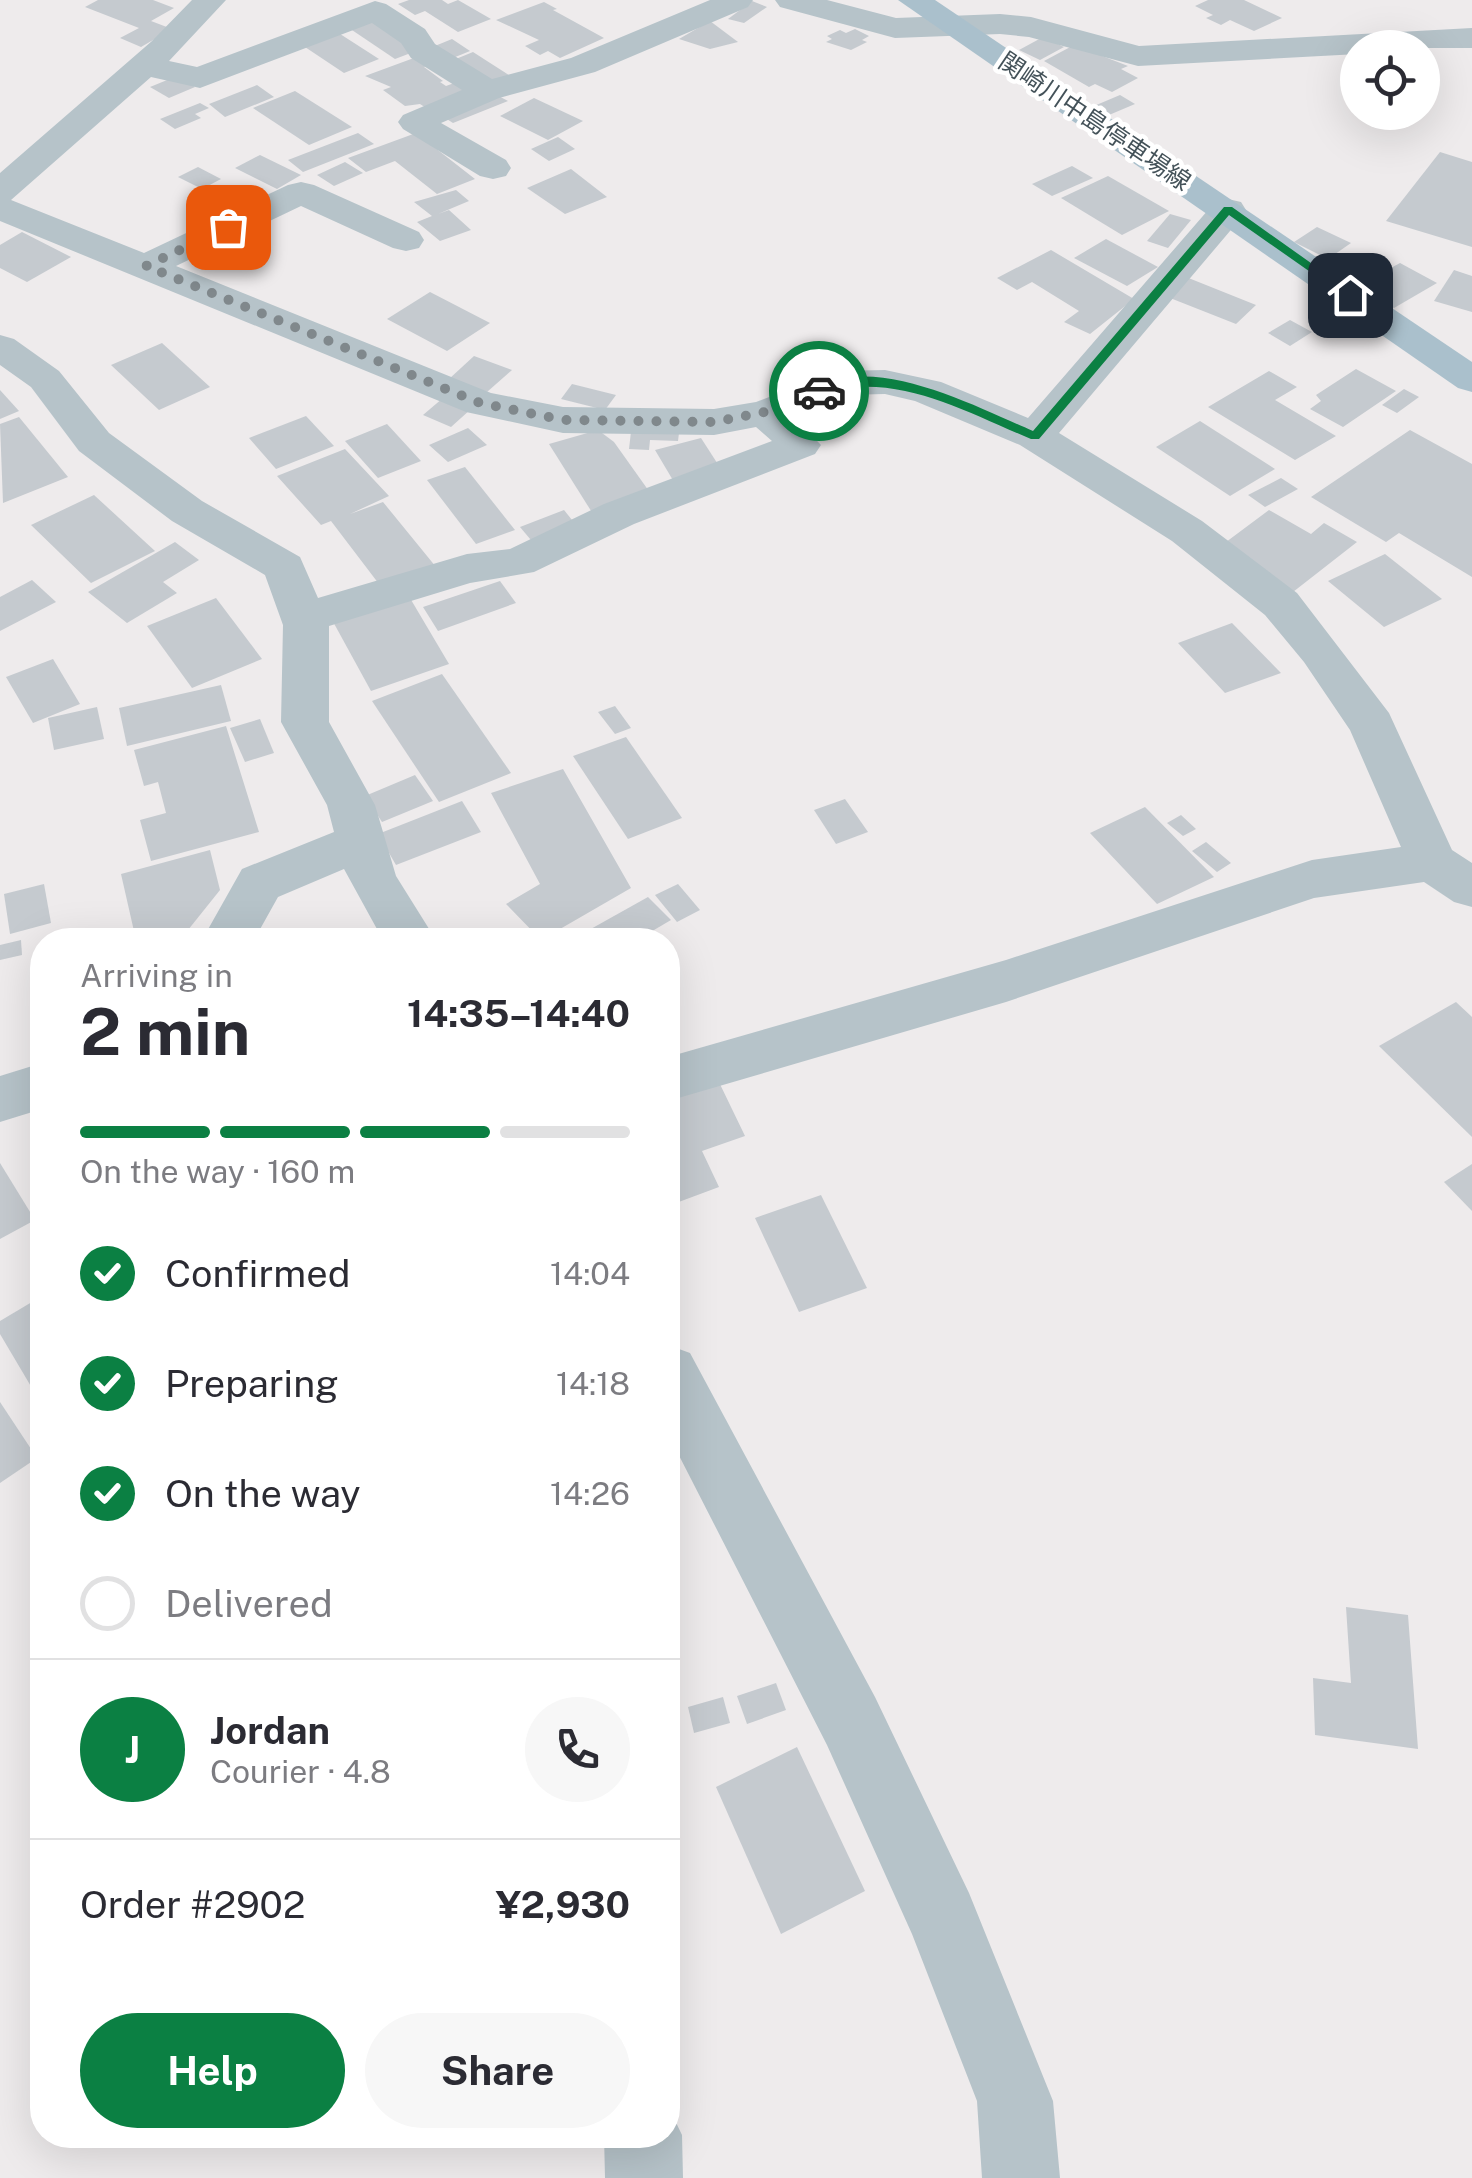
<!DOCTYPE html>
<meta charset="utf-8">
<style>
:root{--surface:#fff;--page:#f7f7f7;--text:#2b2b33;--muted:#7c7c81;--line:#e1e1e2;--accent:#0b8043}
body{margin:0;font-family:"Public Sans","Noto Sans JP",sans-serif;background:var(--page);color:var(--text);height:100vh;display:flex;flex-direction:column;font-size:38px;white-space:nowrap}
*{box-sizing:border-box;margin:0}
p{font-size:32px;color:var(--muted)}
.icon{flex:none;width:55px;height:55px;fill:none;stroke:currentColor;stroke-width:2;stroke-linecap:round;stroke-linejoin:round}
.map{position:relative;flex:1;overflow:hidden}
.side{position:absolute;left:30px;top:928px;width:650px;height:1220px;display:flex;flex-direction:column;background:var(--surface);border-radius:40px;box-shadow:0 10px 40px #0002}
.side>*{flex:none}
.controls{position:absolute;left:1340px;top:30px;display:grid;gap:20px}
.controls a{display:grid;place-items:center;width:100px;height:100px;border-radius:50%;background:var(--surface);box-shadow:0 10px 40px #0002;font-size:50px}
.pin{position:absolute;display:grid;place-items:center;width:85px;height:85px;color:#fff;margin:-42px;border-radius:20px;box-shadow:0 5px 15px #0006}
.courier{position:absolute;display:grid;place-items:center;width:100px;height:100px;margin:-50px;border:8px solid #0b8043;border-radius:50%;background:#fff;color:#222;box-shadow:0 2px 12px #0007}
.head em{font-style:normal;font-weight:700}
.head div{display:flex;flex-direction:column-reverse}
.head{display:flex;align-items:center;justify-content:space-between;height:170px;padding:0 50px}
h1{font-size:65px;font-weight:700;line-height:75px}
.bar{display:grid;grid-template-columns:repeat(4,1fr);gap:15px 10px;align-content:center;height:120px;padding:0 50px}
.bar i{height:12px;border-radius:8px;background:var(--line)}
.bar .active{background:var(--accent)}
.bar p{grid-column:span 4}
.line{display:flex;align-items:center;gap:25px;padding:0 50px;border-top:2px solid var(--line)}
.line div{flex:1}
.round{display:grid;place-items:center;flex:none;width:105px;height:105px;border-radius:52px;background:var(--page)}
ol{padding:0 50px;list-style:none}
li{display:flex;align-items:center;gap:30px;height:110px}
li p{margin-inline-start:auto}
li .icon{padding:10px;border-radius:50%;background:var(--accent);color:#fff;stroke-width:4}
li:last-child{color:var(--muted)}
li i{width:55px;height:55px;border:5px solid var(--line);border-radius:50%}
.button{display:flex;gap:20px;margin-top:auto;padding:20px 50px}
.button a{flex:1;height:115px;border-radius:60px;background:var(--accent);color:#fff;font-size:40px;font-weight:700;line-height:115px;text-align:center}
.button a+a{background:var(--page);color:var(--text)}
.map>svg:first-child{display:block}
.building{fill:#c5cacf}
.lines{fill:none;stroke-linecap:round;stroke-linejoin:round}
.minor{fill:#b6c3c9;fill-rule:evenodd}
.major{fill:#aac0cc;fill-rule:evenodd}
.route{fill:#0b8043}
.done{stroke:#80888c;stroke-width:10;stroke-dasharray:0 18}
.labels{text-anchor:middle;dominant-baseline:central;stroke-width:9;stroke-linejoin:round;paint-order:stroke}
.far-street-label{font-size:25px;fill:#445259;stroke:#fff}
</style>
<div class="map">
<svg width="1472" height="2178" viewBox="0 0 1472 2178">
<rect width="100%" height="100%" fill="#eeebec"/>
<g class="building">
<path d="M98 0H153L174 8 151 21 172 29 141 47 120 38 139 28 85 7Z"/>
<path d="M409 0H442L448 4 458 0 491 19 458 32 425 11 415 15 398 4Z"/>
<path d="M1208 0H1244L1282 18 1254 31 1230 20 1221 25 1206 18 1213 15 1195 6Z"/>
<path d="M752 1 767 7 744 23 728 19Z"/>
<path d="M544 2 557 9 553 10 604 38 560 58 548 51 540 55 525 46 539 40 496 20Z"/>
<path d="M375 15 416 51 395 59 346 26Z"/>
<path d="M710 21 738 42 710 49 679 39Z"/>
<path d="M855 29 869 36 862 40 867 42 851 50 826 42 832 39 827 36 840 30 846 33Z"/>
<path d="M337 32 379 59 344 73 302 45Z"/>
<path d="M1043 37 1064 47 1040 60 1019 50Z"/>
<path d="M452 39 470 51 448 60 430 48Z"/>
<path d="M1074 45 1128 66 1121 69 1138 78 1112 92 1095 84 1089 87 1044 61Z"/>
<path d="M473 52 512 77 490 86 451 61Z"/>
<path d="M422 55 435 63 424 67 443 81 440 82 446 86 457 82 474 94 431 111 420 104 405 106 383 90 391 87 365 76Z"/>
<path d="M177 76 195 87 169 98 150 87Z"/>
<path d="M257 85 274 97 225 117 209 104Z"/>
<path d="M295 91 352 127 309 145 253 108Z"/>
<path d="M493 93 508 101 453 123 442 116Z"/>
<path d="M1120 95 1135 104 1109 115 1094 106Z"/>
<path d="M534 98 583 121 548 140 500 116Z"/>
<path d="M200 103 209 108 195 114 201 118 175 129 160 119Z"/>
<path d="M358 133 374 144 303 172 288 160Z"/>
<path d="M416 133 475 179 437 194 395 161 366 172 348 158Z"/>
<path d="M558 137 575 149 549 161 531 149Z"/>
<path d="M1440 152 1472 162V247L1386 221Z"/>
<path d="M260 155 301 175 277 189 235 168Z"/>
<path d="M345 162 363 173 334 186 317 175Z"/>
<path d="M1072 166 1093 178 1052 196 1032 184Z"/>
<path d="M198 167 221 179 202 189 178 177Z"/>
<path d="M571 169 607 197 565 214 527 188Z"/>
<path d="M1108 176 1169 211 1122 235 1061 198Z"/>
<path d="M245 186 263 199 227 215 209 202Z"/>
<path d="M456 190 469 201 438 214 449 210 471 230 440 241 417 222 432 216 414 202Z"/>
<path d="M1170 214 1191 220 1168 248 1147 241Z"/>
<path d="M1317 227 1351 243 1328 259 1294 242Z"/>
<path d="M22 232 71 257 27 282 0 268V245Z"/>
<path d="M1106 239 1158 267 1127 286 1074 258Z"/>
<path d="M1051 250 1134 299 1090 334 1064 322 1079 311 1032 282 1017 290 997 278Z"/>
<path d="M1400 263 1437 283 1394 308 1356 287Z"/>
<path d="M1454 270 1472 276V312L1434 301Z"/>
<path d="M1186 277 1256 305 1236 324 1165 296Z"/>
<path d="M430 292 490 323 447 351 387 319Z"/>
<path d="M1290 320 1312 332 1290 346 1268 333Z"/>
<path d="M162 343 210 387 159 410 111 365Z"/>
<path d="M474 356 512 370 487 392 449 379Z"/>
<path d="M1356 369 1396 391 1343 427 1310 409 1321 401 1316 395Z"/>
<path d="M1269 371 1297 387 1275 400 1336 436 1295 460 1208 407Z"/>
<path d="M572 384 616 395 605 410 561 399Z"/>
<path d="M1404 389 1419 397 1397 413 1382 405Z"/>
<path d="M0 390 19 411 0 419Z"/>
<path d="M443 398 471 409 451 427 423 415Z"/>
<path d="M306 416 334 446 276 469 249 438Z"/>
<path d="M19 417 68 477 3 503 0 424Z"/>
<path d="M1200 421 1275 469 1230 496 1156 447Z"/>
<path d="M632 423 680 425 678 441 650 440 649 450 629 449Z"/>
<path d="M387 424 421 461 378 478 345 441Z"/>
<path d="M468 428 487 445 448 462 429 445Z"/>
<path d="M598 430 614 442 651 494 593 514 549 444Z"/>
<path d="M1410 430 1472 464V577L1399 533 1386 542 1311 497Z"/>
<path d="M701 438 721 469 674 482 655 450Z"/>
<path d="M345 449 389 496 350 514 383 502 436 567 382 588 331 521 321 525 277 476Z"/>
<path d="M465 467 515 530 476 544 427 480Z"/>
<path d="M1281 478 1298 489 1265 507 1248 495Z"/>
<path d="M94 495 155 551 91 583 31 525Z"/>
<path d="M564 510 580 530 536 546 520 527Z"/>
<path d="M1269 510 1311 534 1324 523 1357 542 1293 592 1218 548Z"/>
<path d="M175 542 199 560 163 582 177 593 127 623 88 592Z"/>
<path d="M1385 554 1442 599 1384 627 1328 581Z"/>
<path d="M32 580 56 602 0 631V597Z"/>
<path d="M500 581 516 603 438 631 423 607Z"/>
<path d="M407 593 449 664 371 691 331 618Z"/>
<path d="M216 598 262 659 192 688 147 626Z"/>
<path d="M1232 623 1281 673 1225 693 1178 643Z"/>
<path d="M53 659 80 704 33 723 6 677Z"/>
<path d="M442 674 511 773 439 802 372 701Z"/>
<path d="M221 685 231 721 127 746 119 708Z"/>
<path d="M615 706 631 728 615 734 598 712Z"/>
<path d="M97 707 104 739 54 750 48 718Z"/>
<path d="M260 719 274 753 245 762 230 728Z"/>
<path d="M226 726 259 832 151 861 140 820 166 813 158 782 144 786 134 750Z"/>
<path d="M626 737 682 818 628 839 573 756Z"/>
<path d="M563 769 631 888 541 940 506 904 540 884 491 793Z"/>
<path d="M415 775 433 801 382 822 365 796Z"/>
<path d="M845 799 868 832 836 844 814 810Z"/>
<path d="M462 801 481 832 396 865 378 834Z"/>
<path d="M1145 807 1214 877 1157 904 1090 833Z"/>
<path d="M1181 815 1196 829 1183 836 1167 823Z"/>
<path d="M1206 842 1231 863 1217 872 1192 851Z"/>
<path d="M210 850 220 890 180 940H136L121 874Z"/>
<path d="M44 884 51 923 10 934 4 894Z"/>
<path d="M678 884 700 910 677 922 655 895Z"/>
<path d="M648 897 671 920 637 940H598L589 930Z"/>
<path d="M21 940 22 955 0 960V945Z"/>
<path d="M1456 1002 1472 1017V1137L1379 1046Z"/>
<path d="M717 1078 745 1136 702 1151 719 1187 668 1206V1095Z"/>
<path d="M0 1163 35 1220 0 1239Z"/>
<path d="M1472 1164V1211L1444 1182Z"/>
<path d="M821 1195 867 1288 799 1312 755 1218Z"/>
<path d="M42 1296V1405L0 1334V1321Z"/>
<path d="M0 1402 37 1458 0 1483Z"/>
<path d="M1346 1607 1408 1615 1418 1749 1315 1735 1313 1678 1351 1683Z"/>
<path d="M776 1683 786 1710 747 1724 737 1696Z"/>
<path d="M723 1697 730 1723 694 1733 688 1707Z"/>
<path d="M797 1747 865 1891 781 1934 716 1787Z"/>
</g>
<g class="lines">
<g class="minor">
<path d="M192 0H226L169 61 197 67 375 1 386 4 425 29 435 44 492 79 571 58 710 0H753L748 7 595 72 499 98 441 123 506 160 511 168 506 176 493 179 480 176 403 129 398 122 403 115 462 90 411 58 401 43 372 23 200 88 151 77 11 200 144 253 288 185 301 182 314 185 419 232 424 240 419 248 406 251 393 248 301 206 176 266 491 393 563 407 714 409 756 402 838 371 885 370 941 382 1028 418 1215 202 1228 199 1241 202 1246 210 1241 218 1059 433 1202 521 1297 593 1389 713 1452 850 1472 863V907L1454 902 1424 882 1314 898 1006 1002 668 1101V1057L1006 960 1312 860 1401 847 1350 730 1304 662 1265 615 1172 541 1020 445 915 401 885 394 844 395 793 416 821 445 815 454 634 524 534 572 470 583 329 626V722L375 805 396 876 436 940H383L344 869 278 897 254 940H202L242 869 334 832 327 805 281 722 283 625 265 575 172 521 79 451 31 387 0 365V335L14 339 59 371 109 433 202 501 300 557 318 598 467 554 510 549 604 504 772 441 756 427 714 435 563 433 466 412 0 221V173L152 41Z"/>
<path d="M775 0H827L896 18 1000 14 1031 17 1139 46 1472 28V48H1358V54L1138 66 1029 37 1000 34 895 38 780 7Z"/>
<path d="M42 1063V1109L0 1122V1076Z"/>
<path d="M668 1345 690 1353 875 1697 969 1893 1053 2101 1060 2178H982L977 2101 912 1934 827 1745 668 1434Z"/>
<path d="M668 2106 682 2135 683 2178H605L604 2135H668Z"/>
</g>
<path class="major" d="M898 0H935L1472 362V392L1458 388Z"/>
</g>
<path class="route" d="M1224 207H1232L1356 295 1346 297 1229 215 1039 439H1031C962 410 894 370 819 394L813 391C870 350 976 407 1033 431Z"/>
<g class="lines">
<path class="done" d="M228 227 146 266 480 403 563 420 714 422 765 412 819 391"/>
</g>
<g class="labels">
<g class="far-street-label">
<text transform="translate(1095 121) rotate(34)">関崎川中島停車場線</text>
</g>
</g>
</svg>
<div class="controls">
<a><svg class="icon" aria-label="locate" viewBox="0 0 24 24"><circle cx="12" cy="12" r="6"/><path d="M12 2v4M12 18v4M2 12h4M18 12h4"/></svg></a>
</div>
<div class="pin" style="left:228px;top:227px;background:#ea580c"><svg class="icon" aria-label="bag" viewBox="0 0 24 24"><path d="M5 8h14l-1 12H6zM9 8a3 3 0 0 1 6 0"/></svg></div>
<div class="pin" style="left:1350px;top:295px;background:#1f2937"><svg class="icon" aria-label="home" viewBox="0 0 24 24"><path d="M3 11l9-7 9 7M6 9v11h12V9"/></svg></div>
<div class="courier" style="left:819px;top:391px"><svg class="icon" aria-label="car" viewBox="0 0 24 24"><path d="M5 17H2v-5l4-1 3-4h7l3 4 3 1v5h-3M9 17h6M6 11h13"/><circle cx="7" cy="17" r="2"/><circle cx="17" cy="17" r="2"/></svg></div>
<section class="side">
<div class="head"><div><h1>2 min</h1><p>Arriving in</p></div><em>14:35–14:40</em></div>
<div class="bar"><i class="active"></i><i class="active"></i><i class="active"></i><i></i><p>On the way · 160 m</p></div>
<ol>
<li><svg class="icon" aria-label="check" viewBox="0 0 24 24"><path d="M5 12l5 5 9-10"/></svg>Confirmed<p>14:04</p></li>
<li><svg class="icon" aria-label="check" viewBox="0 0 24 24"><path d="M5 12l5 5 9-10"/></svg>Preparing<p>14:18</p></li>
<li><svg class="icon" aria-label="check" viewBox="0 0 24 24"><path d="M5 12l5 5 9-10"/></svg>On the way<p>14:26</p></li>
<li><i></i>Delivered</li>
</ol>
<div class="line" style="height:180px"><b class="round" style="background:var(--accent);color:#fff">J</b><div><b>Jordan</b><p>Courier · 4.8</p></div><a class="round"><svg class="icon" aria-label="phone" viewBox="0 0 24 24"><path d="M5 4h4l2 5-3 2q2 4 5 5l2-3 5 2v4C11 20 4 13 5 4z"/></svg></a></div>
<div class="line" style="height:130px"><div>Order #2902</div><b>¥2,930</b></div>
<div class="button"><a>Help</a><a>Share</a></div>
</section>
</div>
